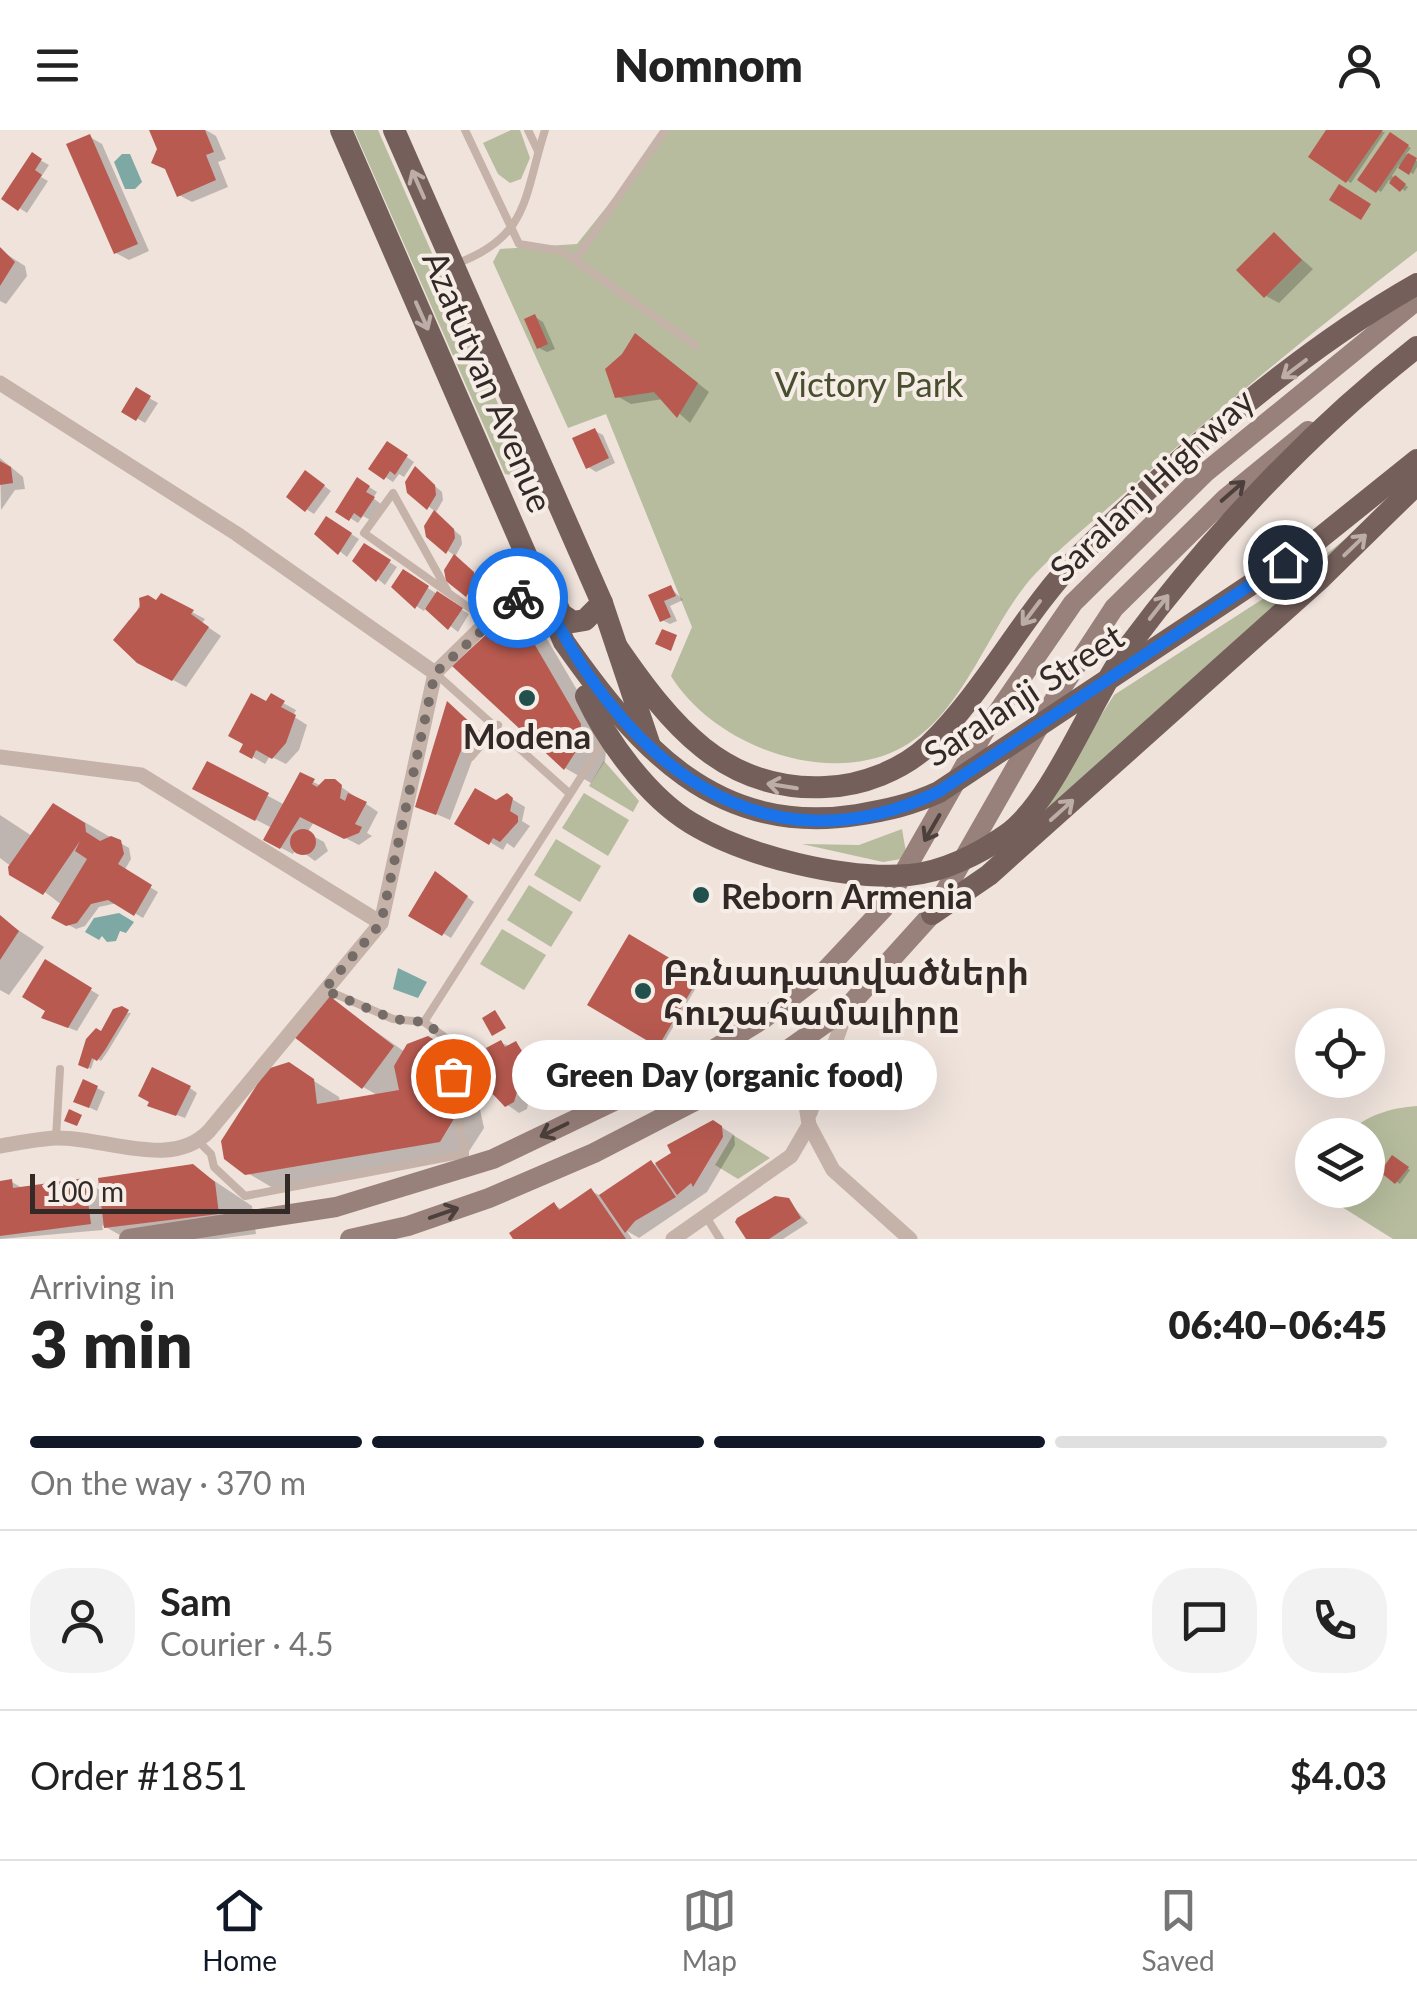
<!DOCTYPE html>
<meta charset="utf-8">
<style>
:root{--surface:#fff;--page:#f2f2f2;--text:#222;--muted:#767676;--line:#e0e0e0;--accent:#111827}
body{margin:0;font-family:Lato,"Noto Sans Armenian",sans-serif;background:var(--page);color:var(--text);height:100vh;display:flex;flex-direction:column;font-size:38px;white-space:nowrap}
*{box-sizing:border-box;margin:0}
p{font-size:32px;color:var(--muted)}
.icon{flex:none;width:55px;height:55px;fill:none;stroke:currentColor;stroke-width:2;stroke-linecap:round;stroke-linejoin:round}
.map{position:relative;height:1109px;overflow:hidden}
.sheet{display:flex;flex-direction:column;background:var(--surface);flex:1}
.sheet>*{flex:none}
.fabs{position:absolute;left:1295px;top:878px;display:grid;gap:20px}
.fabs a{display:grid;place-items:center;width:90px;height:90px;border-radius:50%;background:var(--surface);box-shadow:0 10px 40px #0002;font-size:50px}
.scale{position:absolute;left:30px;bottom:25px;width:260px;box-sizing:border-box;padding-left:10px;border:5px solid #332a28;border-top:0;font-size:28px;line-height:35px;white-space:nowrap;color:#332a28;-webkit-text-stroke:8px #f7ede7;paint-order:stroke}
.pin{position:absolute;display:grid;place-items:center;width:85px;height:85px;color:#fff;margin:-42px;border:5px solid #fff;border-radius:50%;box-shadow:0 2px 10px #0007}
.courier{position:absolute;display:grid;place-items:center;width:100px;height:100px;margin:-50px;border:8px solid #1a73e8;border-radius:50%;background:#fff;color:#222;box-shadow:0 2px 12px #0007}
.bubble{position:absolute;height:70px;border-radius:35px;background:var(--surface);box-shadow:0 10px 40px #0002;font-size:32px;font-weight:800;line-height:70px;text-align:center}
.headline em{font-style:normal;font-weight:800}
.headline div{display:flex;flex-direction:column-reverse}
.headline{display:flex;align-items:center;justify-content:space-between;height:170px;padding:0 30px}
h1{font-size:65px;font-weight:800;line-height:75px}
.bar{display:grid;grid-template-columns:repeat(4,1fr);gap:15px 10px;align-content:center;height:120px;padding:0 30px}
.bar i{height:12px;border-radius:8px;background:var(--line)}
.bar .current{background:var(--accent)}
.bar p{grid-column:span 4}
.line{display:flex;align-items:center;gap:25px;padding:0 30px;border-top:2px solid var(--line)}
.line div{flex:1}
.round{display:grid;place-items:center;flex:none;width:105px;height:105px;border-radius:40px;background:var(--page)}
header{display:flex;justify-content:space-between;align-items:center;height:130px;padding:0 30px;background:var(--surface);font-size:45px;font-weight:800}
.tab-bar{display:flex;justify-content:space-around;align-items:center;height:140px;border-top:2px solid var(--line);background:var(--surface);font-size:28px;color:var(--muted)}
.tab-bar a{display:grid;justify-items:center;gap:5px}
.tab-bar .current{color:var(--accent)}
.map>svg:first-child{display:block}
.green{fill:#b6bc9d}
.water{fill:#7ea8a4}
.shadow{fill:#0003}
.building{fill:#b85a50}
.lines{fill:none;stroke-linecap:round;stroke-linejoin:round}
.service{stroke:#c5b2a9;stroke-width:8}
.minor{stroke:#c5b2a9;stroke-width:15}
.secondary{stroke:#99817b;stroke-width:20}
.primary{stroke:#745f5b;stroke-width:22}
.oneway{stroke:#bcada8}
.oneway2{stroke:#4c403d}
.done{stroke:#756b67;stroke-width:10;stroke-dasharray:0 18}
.route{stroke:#1a73e8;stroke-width:12}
.poi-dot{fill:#22504c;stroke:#f7ede7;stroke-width:4}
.labels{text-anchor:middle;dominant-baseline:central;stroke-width:8;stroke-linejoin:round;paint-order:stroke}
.street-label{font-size:35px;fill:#332a28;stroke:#f7ede7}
.park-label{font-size:35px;fill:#484f2e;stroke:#f7ede7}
.poi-label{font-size:35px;font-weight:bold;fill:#332a28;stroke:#f7ede7;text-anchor:start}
</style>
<header><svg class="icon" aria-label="menu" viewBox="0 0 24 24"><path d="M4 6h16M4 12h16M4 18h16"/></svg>Nomnom<svg class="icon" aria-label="person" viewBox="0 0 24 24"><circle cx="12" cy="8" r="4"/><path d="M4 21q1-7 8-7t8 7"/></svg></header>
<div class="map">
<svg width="1417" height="1109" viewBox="0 0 1417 1109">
<rect width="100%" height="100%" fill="#efe3dc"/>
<g class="green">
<path d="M354 0H378L524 333 514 346 505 344Z"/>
<path d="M511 0H520L530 28 521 49 510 53 498 44 483 13Z"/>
<path d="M668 0H1417V121C1317 198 1220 277 1126 362 1096 389 1064 414 1036 443 987 495 965 587 897 620 822 656 713 614 671 546L692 497 606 284 568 298 493 132 500 119 577 114Z"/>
<path d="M1362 396 1048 683 1037 686 1114 565 1297 447Z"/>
<path d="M604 631 639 671 633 682 589 656Z"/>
<path d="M584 663 629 690 608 726 562 698Z"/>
<path d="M902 699 907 728 883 732 802 714 859 715Z"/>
<path d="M556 709 601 736 580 772 534 745Z"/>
<path d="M529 755 573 782 551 817 507 790Z"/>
<path d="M502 799 546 825 524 860 480 834Z"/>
<path d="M1417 976V1109H1393L1315 1060H1368V1005H1346C1366 985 1390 978 1417 976Z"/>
<path d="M733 1005 770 1028 738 1049 715 1035Z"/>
</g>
<g class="water">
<path d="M122 24H130L142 52 135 59H125L114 32Z"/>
<path d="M119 783 134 792 126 803 120 801 116 811 107 812 102 806 99 810 85 802 94 788Z"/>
<path d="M398 838 427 852 418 868 393 859Z"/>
</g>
<g class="shadow">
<path d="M151 0H206L216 6 226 29 218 32 228 57 192 72 179 65Z"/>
<path d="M1329 0 1385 2 1351 53 1311 27Z"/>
<path d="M1390 5 1411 18 1406 24 1417 31V37L1413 44 1399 35 1392 46 1408 57 1405 61 1389 50 1381 62 1360 49Z"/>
<path d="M90 7 102 14 149 121 129 130 116 123Z"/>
<path d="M33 26 49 35 41 47 48 51 27 83 4 68Z"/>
<path d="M1274 105 1313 139 1279 173 1266 166Z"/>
<path d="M0 120 25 136 27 146 6 174 0 171Z"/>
<path d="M535 187 543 192 555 219 547 222 539 218Z"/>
<path d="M648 214 709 262 690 293 663 269 631 274 617 266Z"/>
<path d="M137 261 158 273 145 293 125 281Z"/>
<path d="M595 301 603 305 615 333 596 342 588 337Z"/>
<path d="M388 314 414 332 404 347 399 344 393 352 371 338Z"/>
<path d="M0 328 23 347 25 359 15 360 1 380Z"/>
<path d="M415 339 442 362 443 370 435 384 461 406 462 414 455 427 482 449 475 470 448 449 447 441 455 426 428 406 427 397 436 382 409 362 407 353Z"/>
<path d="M314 348 331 361 314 384 306 379Z"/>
<path d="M358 350 377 362 373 368 381 374 370 390 363 386 358 393 339 381Z"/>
<path d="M327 389 359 409 347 427 318 404Z"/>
<path d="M365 416 397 437 385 455 356 431Z"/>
<path d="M404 443 469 484 458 502 426 477 424 481 416 476Z"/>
<path d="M671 458 683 470 670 476 677 491 670 494 662 490 652 466Z"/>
<path d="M162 466 205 489 202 493 221 506 186 557 153 539 116 509 129 490 133 493 141 470 156 473Z"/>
<path d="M514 482 540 497 607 611 605 631 591 653 565 638Z"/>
<path d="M272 567 296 580 293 586 307 595 299 620 286 634 270 626 265 634 243 621Z"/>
<path d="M448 574 487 607 476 620 450 690 418 676Z"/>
<path d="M208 634 285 675 301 645 321 656 334 652 378 682 367 703 372 706 359 715 314 692 307 703 324 712 328 721 315 731 297 718 293 724 266 710 272 698 208 665Z"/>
<path d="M507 666 525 677 522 691 530 696 514 718 507 713 503 720 458 693Z"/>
<path d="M57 676 129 718 131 729 124 741 158 762 143 788 117 773 99 777 85 796 76 799 54 787 62 775 0 728V685L32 706Z"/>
<path d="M443 749 474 772 451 808 412 785Z"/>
<path d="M0 788 44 817 9 865 0 860Z"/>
<path d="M630 808 701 849 662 916 591 874Z"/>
<path d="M46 833 99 865 77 901 51 891Z"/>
<path d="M328 868 405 922 428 908 470 934 484 998 466 1026 273 1058 246 1042 289 935 339 967 340 972 379 966 363 957Z"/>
<path d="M115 882 131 883 108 921 101 931 95 927 91 939 81 934Z"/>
<path d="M501 913 529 922 537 936 551 944 553 955 529 969 527 979 519 983 489 962 482 950Z"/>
<path d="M97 958 105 962 97 981 84 975Z"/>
<path d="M190 958 197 963 185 988 150 975Z"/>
<path d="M715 993 734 1005 735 1015 707 1062 639 1108 627 1101 632 1109H516L554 1075 563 1080 591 1061 601 1066 651 1033 655 1035 674 1024 670 1016 702 996Z"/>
<path d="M1393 1028 1410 1040 1400 1054 1383 1042Z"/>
<path d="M192 1036 252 1076 256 1104 216 1109H127L102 1095 103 1100 0 1109V1053L12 1052 24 1059 84 1051 102 1061Z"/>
<path d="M788 1071 808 1093 783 1109H749Z"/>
</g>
<g class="building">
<path d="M149 0H205L214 22 206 25 216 50 177 67 165 39 151 33 157 19Z"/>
<path d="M1326 0H1383L1346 53 1308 27Z"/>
<path d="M1390 2 1409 15 1376 63 1357 50Z"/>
<path d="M90 4 138 114 114 124 66 14Z"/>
<path d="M32 22 42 29 35 40 42 45 18 81 1 69Z"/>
<path d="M1408 23 1417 28 1409 45 1398 38Z"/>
<path d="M1395 45 1406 54 1400 62 1389 53Z"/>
<path d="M1339 54 1371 74 1361 90 1329 70Z"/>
<path d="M1274 102 1302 130 1264 168 1236 140Z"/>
<path d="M0 117 15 132 0 156Z"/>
<path d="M535 184 548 214 537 219 524 189Z"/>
<path d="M635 203 698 253 677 288 654 262 615 268 605 239 622 224Z"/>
<path d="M136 257 151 266 136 291 121 282Z"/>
<path d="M595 298 609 328 586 339 572 308Z"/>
<path d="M387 311 408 325 395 345 390 341 384 350 368 339Z"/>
<path d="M0 331 11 337 13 353 0 355Z"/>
<path d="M415 336 435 355 436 365 427 380 407 363 405 352Z"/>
<path d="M305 340 325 355 305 382 286 367Z"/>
<path d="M357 347 370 356 366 362 375 367 361 388 354 383 349 391 335 382Z"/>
<path d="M434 380 454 399 455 408 446 424 426 407 424 396Z"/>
<path d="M326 386 352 403 338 425 314 404Z"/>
<path d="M364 413 391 430 376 452 352 431Z"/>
<path d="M454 424 474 442 475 452 466 467 446 451 444 440Z"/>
<path d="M403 439 429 456 415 479 391 457Z"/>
<path d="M671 455 676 466 664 471 671 487 660 492 648 465Z"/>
<path d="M437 461 463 478 448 500 425 479Z"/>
<path d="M161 463 194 480 191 484 209 497 172 551 137 533 113 510 140 477 139 468 148 465 156 470Z"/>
<path d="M514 479 581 594 580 615 564 640 452 536Z"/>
<path d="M662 499 677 505 671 521 655 514Z"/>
<path d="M251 563 266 571 271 563 285 571 281 577 296 585 286 613 272 629 256 620 252 629 239 622 243 614 228 606Z"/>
<path d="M447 571 476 598 464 613 436 685 415 677Z"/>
<path d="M207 631 269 663 255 691 192 659Z"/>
<path d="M300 642 315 649 312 654 317 657 325 649H335L342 655 340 668 345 671 348 663 367 672 355 694 362 697 359 703 344 709 300 687 280 719 263 710Z"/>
<path d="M475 658 496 670 507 663 513 668 510 681 518 686V692L500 712 493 708 489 715 454 694Z"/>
<path d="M53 673 85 693 86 702 100 711 111 706 121 710 124 724 118 734 152 755 134 786 108 770 91 774 77 793 66 796 51 788 87 729 75 721 80 711 43 765 9 745 8 737Z"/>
<circle cx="303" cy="712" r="13"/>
<path d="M435 741 468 766 442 806 408 786Z"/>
<path d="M0 785 19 801 0 830Z"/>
<path d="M629 804 700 846 658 917 587 875Z"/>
<path d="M45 829 92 858 68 898 41 888 45 881 22 867Z"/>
<path d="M327 864 394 916 362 959 294 907Z"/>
<path d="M122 876 129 880 105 920 97 931 92 928 88 939 78 935 86 909 96 898 101 901 113 879Z"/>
<path d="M495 880 506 898 492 906 482 888Z"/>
<path d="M428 906 444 916 458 982 440 1012 245 1045 224 1029 221 1011 267 939 289 932 314 949 317 974 399 960 394 936 407 914Z"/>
<path d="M501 910 505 917 516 911 530 935 539 934 541 942V948L517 962 514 972 505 977 491 962 487 964 478 936 492 928 486 918Z"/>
<path d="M152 937 191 956 176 986 147 976 149 972 138 966Z"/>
<path d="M83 949 98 956 89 978 73 972Z"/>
<path d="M69 979 82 985 77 996 64 991Z"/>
<path d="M713 990 722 996 723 1007 693 1057 691 1053 677 1065 655 1033 671 1023 667 1015Z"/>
<path d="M1392 1025 1409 1037 1395 1054 1380 1042Z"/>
<path d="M651 1030 676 1067 635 1091 625 1103 599 1065Z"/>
<path d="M193 1034 215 1052 219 1084 104 1098 98 1048Z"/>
<path d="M85 1048 91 1094 0 1106V1051L12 1049 13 1058Z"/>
<path d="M591 1058 626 1109H513L509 1103 554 1072 559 1080Z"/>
<path d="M775 1066 789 1068 801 1088 769 1109H746L735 1092 737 1088Z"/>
</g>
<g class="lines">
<g class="service">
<path d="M465 0 519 114 562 121 696 216"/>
<path d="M528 0 538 21"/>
<path d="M575 130 665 0"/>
<path d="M458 133C530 106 524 65 545 0"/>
<path d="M447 460 393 363 364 403 488 491"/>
<path d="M435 543 569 663"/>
<path d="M471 627 498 595"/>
<path d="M326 860 393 889 424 892 606 608"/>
<path d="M56 1008 60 939"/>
<path d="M199 1012 211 1024 214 1037 245 1066 465 1024 446 908 424 892"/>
<path d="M705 1085 720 1109"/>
</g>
<g class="minor">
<path d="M0 253 237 404 435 543"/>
<path d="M0 627 141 645 381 793"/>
<path d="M772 931 802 948 809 995 833 1040 910 1109"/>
<path d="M810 983 847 879"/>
<path d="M0 1016C18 1013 37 1009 55 1008 103 1006 171 1041 209 1001L381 793 435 543 488 491 518 468 540 458"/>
<path d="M673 1109 791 1026 809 995"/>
</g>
<g class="secondary">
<path d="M129 1109 336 1077 493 1029 685 937 763 889 823 843 883 779 984 602 1073 473 1206 342 1417 170"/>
<path d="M350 1109 408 1096 489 1068 594 1023 772 931 847 878 932 784 1057 565 1114 478 1226 368 1308 301"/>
</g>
<g class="primary">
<path d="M341 0 564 512C637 616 716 707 857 685 887 680 911 675 939 662L1315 412 1417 330"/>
<path d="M394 0 602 473 649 613"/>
<path d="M554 469 561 484 573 492 585 490 602 473"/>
<path d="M617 517C670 594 724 662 825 657 862 656 902 640 929 615 987 559 1023 483 1080 425 1177 328 1297 222 1417 154"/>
<path d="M586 566C607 611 648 667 691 693 747 727 844 750 909 745 943 742 979 724 1006 705 1054 672 1092 566 1129 516 1211 406 1310 301 1417 217"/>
<path d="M932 784 989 745 1321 448 1417 354"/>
</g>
</g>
<defs><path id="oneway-shaft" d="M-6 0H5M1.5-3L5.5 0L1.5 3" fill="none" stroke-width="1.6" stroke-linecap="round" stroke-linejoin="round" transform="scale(2.5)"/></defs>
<g class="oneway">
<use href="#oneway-shaft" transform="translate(418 54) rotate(-114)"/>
<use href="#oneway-shaft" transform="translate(422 186) rotate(66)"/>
<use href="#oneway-shaft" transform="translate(1294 239) rotate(143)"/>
<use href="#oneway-shaft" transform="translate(1355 415) rotate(-44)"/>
<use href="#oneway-shaft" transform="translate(1159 477) rotate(-52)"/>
<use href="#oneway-shaft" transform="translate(1031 483) rotate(127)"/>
<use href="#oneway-shaft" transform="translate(782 656) rotate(-171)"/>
<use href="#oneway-shaft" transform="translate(1062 680) rotate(-42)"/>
</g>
<g class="oneway2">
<use href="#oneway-shaft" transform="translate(1233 361) rotate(-41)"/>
<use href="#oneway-shaft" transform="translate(932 698) rotate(120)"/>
<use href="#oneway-shaft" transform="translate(554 1000) rotate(154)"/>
<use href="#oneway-shaft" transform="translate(444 1083) rotate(-19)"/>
</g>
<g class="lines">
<path class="done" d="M453 946 446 908 424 892 393 889 324 860 381 793 435 543 518 468"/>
<path class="route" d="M518 468 540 458C613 619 753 751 938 662L1285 432"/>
</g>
<g class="poi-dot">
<circle cx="527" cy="568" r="10"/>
<circle cx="701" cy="765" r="10"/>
<circle cx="643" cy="861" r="10"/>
</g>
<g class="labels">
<g class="street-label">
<text transform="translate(489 251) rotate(67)">Azatutyan Avenue</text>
<text transform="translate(1151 354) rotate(-43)">Saralanj Highway</text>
<text transform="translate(1023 564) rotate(-33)">Saralanji Street</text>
</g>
<g class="park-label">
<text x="869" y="253">Victory Park</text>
</g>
<g class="poi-label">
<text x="527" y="605" text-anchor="middle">Modena</text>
<text x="721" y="765">Reborn Armenia</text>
<text x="663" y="841">Բռնադատվածների<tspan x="663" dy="40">հուշահամալիրը</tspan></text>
</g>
</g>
</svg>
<div class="fabs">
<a><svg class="icon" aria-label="locate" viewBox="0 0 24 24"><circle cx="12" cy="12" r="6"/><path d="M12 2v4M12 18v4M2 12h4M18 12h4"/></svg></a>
<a><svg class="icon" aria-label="layers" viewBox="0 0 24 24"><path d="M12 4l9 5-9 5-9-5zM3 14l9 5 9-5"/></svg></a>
</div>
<div class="scale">100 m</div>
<div class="pin" style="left:453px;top:946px;background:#ea580c"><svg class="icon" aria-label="bag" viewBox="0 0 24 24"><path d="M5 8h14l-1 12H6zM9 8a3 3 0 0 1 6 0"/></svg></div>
<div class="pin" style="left:1285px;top:432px;background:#1f2937"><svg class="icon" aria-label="home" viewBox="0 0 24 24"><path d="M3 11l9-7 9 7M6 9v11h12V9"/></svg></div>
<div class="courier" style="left:518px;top:468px"><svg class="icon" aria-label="bike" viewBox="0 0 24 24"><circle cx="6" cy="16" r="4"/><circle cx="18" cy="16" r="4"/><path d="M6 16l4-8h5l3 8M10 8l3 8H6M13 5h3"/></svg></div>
<div class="bubble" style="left:512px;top:910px;width:425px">Green Day (organic food)</div>
</div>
<section class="sheet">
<div class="headline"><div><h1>3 min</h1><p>Arriving in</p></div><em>06:40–06:45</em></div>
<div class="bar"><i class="current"></i><i class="current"></i><i class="current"></i><i></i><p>On the way · 370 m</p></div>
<div class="line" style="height:180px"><a class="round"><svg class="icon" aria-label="person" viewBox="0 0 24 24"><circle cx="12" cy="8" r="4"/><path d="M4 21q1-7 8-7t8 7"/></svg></a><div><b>Sam</b><p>Courier · 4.5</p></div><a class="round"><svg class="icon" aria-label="chat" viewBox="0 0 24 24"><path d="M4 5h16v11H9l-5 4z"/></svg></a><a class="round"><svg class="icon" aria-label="phone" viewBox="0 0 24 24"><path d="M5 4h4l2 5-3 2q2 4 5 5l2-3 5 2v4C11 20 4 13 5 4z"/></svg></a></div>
<div class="line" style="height:130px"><div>Order #1851</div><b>$4.03</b></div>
</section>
<nav class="tab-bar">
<a class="current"><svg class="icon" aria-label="home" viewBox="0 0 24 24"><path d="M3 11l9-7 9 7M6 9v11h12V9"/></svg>Home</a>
<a><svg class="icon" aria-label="map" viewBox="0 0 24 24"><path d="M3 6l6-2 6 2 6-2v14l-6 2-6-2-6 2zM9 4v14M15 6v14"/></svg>Map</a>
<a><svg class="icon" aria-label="saved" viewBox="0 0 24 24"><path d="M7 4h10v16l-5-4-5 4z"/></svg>Saved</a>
</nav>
